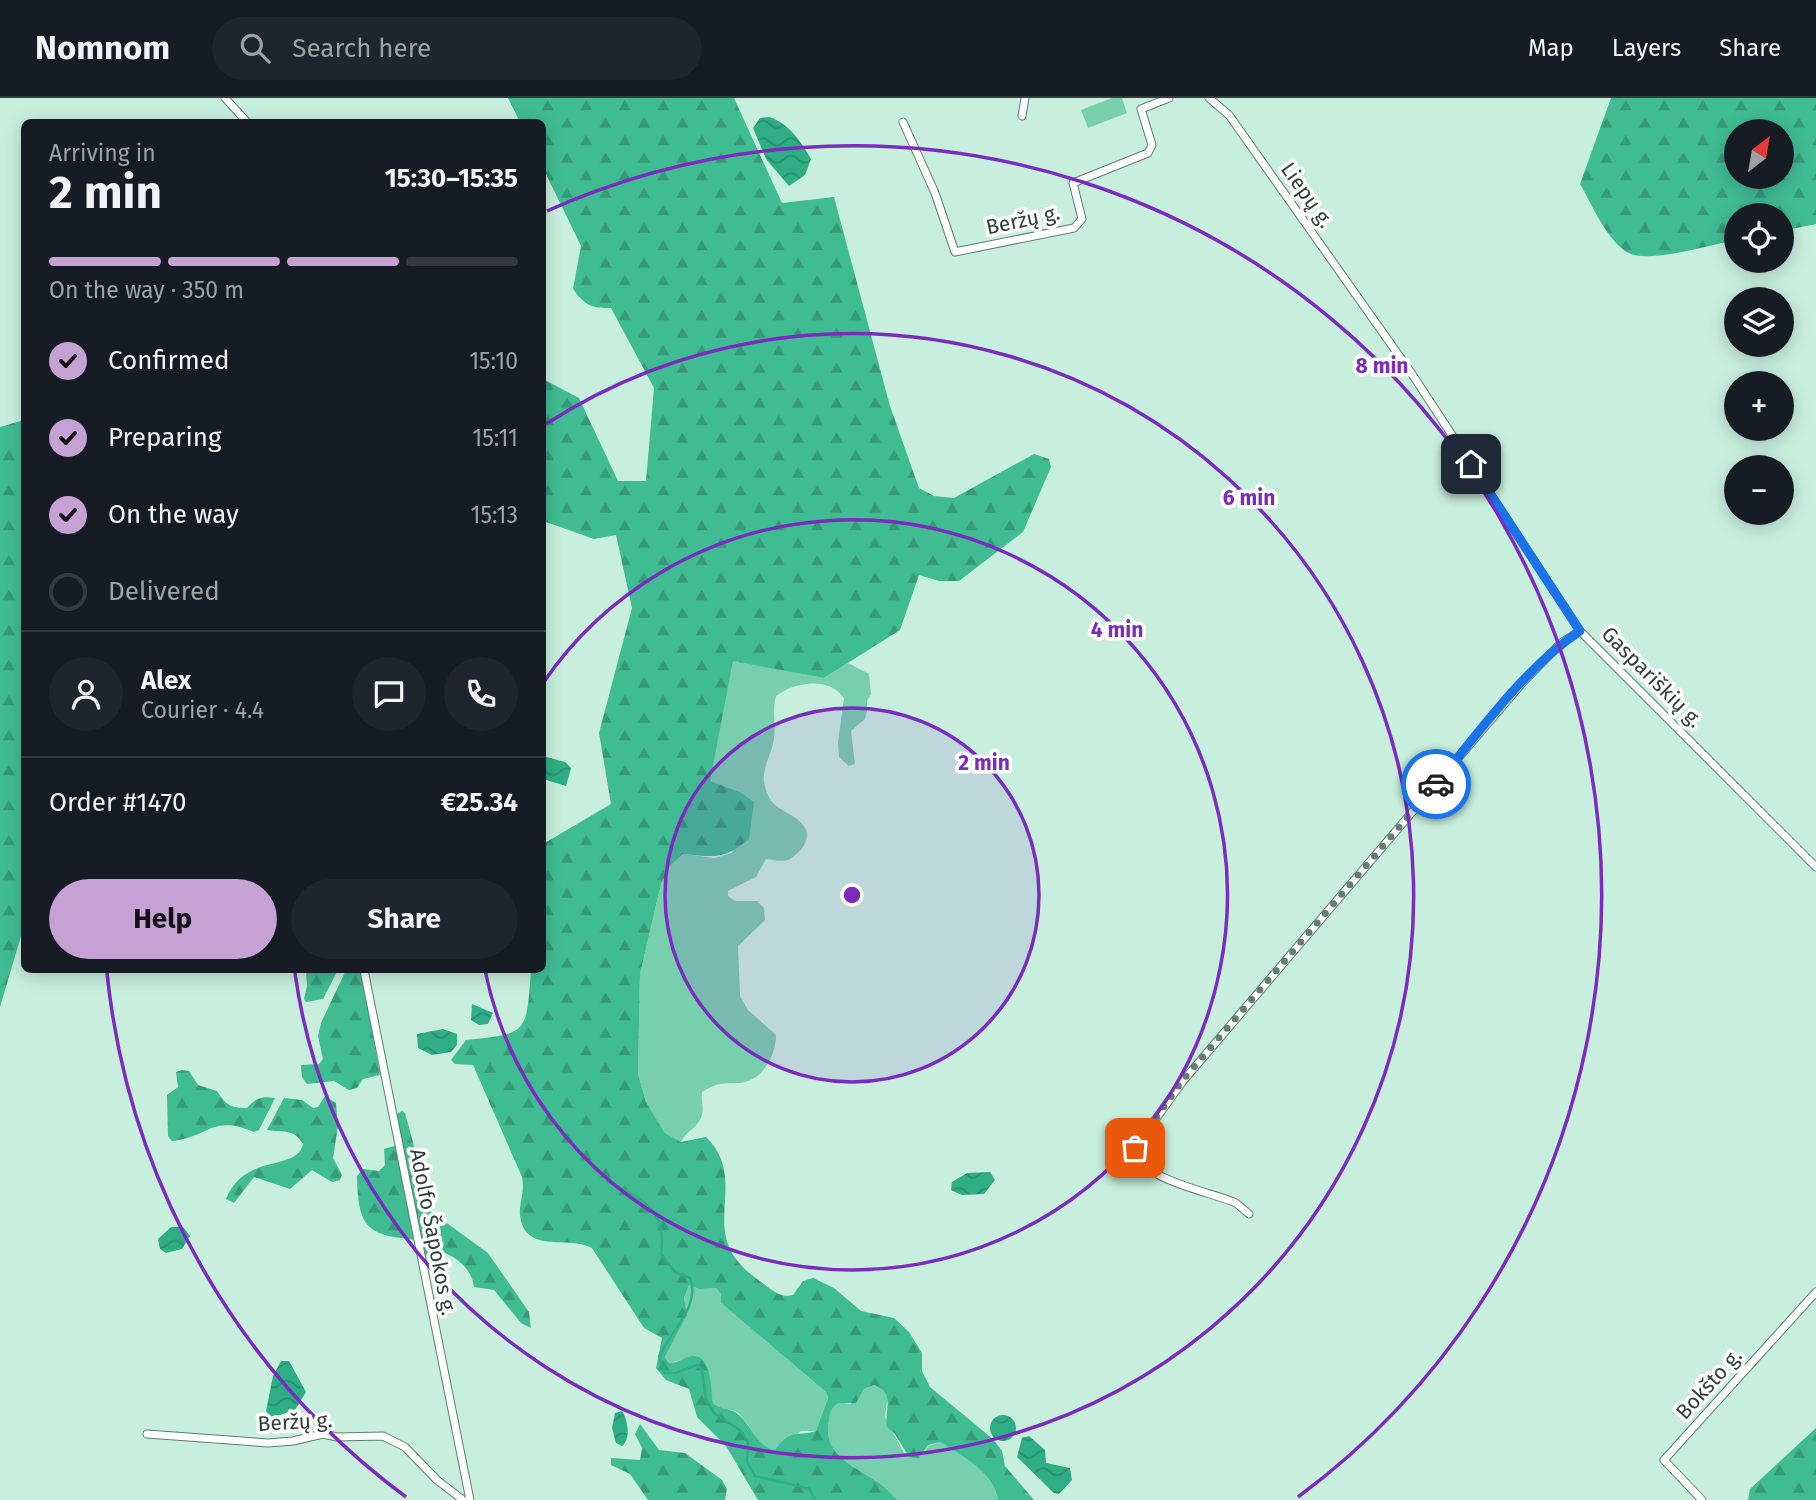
<!DOCTYPE html>
<meta charset="utf-8">
<style>
:root{--surface:#171b24;--page:#20242c;--text:#f1f3f6;--muted:#9ea1a6;--line:#363941;--accent:#c5a1d4}
body{margin:0;font-family:"Fira Sans",sans-serif;background:var(--page);color:var(--text);height:100vh;display:flex;flex-direction:column;font-size:26px;white-space:nowrap}
*{box-sizing:border-box;margin:0}
p{font-size:23px;color:var(--muted)}
.icon{flex:none;width:38px;height:38px;fill:none;stroke:currentColor;stroke-width:2;stroke-linecap:round;stroke-linejoin:round}
.map{position:relative;flex:1;overflow:hidden}
.side{position:absolute;left:21px;top:21px;width:525px;height:854px;display:flex;flex-direction:column;background:var(--surface);border-radius:10px;box-shadow:0 4px 18px #0003}
.side>*{flex:none}
.needle{width:46px;rotate:31deg}
.controls{position:absolute;left:1724px;top:21px;display:grid;gap:14px}
.controls a{display:grid;place-items:center;width:70px;height:70px;border-radius:50%;background:var(--surface);box-shadow:0 4px 18px #0003;font-size:35px}
.pin{position:absolute;display:grid;place-items:center;width:60px;height:60px;color:#fff;margin:-30px;border-radius:14px;box-shadow:0 4px 10px #0006}
.courier{position:absolute;display:grid;place-items:center;width:70px;height:70px;margin:-35px;border:5px solid #1a73e8;border-radius:50%;background:#fff;color:#222;box-shadow:0 2px 9px #0007}
.overview em{font-style:normal;font-weight:700}
.overview div{display:flex;flex-direction:column-reverse}
.overview{display:flex;align-items:center;justify-content:space-between;height:119px;padding:0 28px}
h1{font-size:46px;font-weight:700;line-height:52px}
.bar{display:grid;grid-template-columns:repeat(4,1fr);gap:10px 7px;align-content:center;height:84px;padding:0 28px}
.bar i{height:9px;border-radius:5px;background:var(--line)}
.bar .on{background:var(--accent)}
.bar p{grid-column:span 4}
.line{display:flex;align-items:center;gap:18px;padding:0 28px;border-top:2px solid var(--line)}
.line div{flex:1}
.round{display:grid;place-items:center;flex:none;width:74px;height:74px;border-radius:37px;background:var(--page)}
ol{padding:0 28px;list-style:none}
li{display:flex;align-items:center;gap:21px;height:77px}
li p{margin-inline-start:auto}
li .icon{padding:7px;border-radius:50%;background:var(--accent);color:#111;stroke-width:4}
li:last-child{color:var(--muted)}
li i{width:38px;height:38px;border:4px solid var(--line);border-radius:50%}
.button{display:flex;gap:14px;margin-top:auto;padding:14px 28px}
.button a{flex:1;height:80px;border-radius:42px;background:var(--accent);color:#111;font-size:28px;font-weight:700;line-height:80px;text-align:center}
.button a+a{background:var(--page);color:var(--text)}
header{display:flex;align-items:center;gap:42px;box-sizing:border-box;height:98px;padding:0 35px;background:var(--surface);border-bottom:2px solid var(--line)}
header strong{font-size:33px}
nav{display:flex;gap:38px;margin-inline-start:auto;font-size:24px}
.search{width:490px;height:63px;background:var(--page);display:flex;align-items:center;gap:18px;box-sizing:border-box;padding:0 24px;border-radius:38px;color:var(--muted);font-size:26px}
.map>svg:first-child{display:block}
.grass{fill:#78cfae}
.forest{fill:url(#forest-firs);fill-rule:evenodd}
.water{fill:url(#water-waves)}
.lines{fill:none;stroke-linecap:round;stroke-linejoin:round}
.stream{stroke:#2fae86;stroke-width:2.5}
.street-casing{stroke:#5b7e6f;stroke-width:9}
.street{stroke:#fff;stroke-width:7}
.done{stroke:#657d73;stroke-width:7;stroke-dasharray:0 12.6}
.route{stroke:#1a73e8;stroke-width:9}
.ring{fill:none;stroke:#7b2cbf;stroke-width:3.5}
.labels{text-anchor:middle;dominant-baseline:central;stroke-width:7;stroke-linejoin:round;paint-order:stroke}
.street-label{font-size:21px;fill:#303f39;stroke:#fff}
.centre{fill:#7b2cbf;stroke:#fff;stroke-width:3.5}
.ring-label{font-size:21px;text-anchor:middle;font-weight:bold;fill:#7b2cbf;stroke:#fff;stroke-width:7;stroke-linejoin:round;paint-order:stroke}
</style>
<header>
<strong>Nomnom</strong>
<div class="search"><svg class="icon" aria-label="search" viewBox="0 0 24 24"><circle cx="10" cy="10" r="6"/><path d="M15 15l6 6"/></svg>Search here</div>
<nav><a>Map</a><a>Layers</a><a>Share</a></nav>
</header>
<div class="map">
<svg width="1816" height="1402" viewBox="0 0 1816 1402">
<defs>
<pattern id="forest-firs" width="22" height="20" patternUnits="userSpaceOnUse" patternTransform="scale(1.75)"><rect width="22" height="20" fill="#40bc93"/><path d="M5 1l3.5 6h-7zM16 11l3.5 6h-7z" fill="#369a79"/></pattern>
<pattern id="water-waves" width="16" height="10" patternUnits="userSpaceOnUse" patternTransform="scale(1.75)"><rect width="16" height="10" fill="#2fae86"/><path d="M0 5q4-4 8 0t8 0" fill="none" stroke="#288f6f"/></pattern>
</defs>
<rect width="100%" height="100%" fill="#c8efde"/>
<g class="grass">
<path d="M1112 0H1122L1127 15 1088 30 1081 12Z"/>
<path d="M733 562 824 580 848 565 869 576 871 596 867 603V613L865 621 851 633 855 666 849 668 839 659 838 644 844 600C829 578 794 584 776 598 772 613 776 627 774 641 772 655 762 670 764 684 770 716 788 709 803 727 814 740 800 756 788 762 782 764 773 762 766 761L756 779 728 793V798L735 803H757L764 810 765 822 738 848 740 898 748 912 776 937C776 958 762 984 738 985 720 986 719 984 702 994 701 1002 704 1010 702 1017 699 1029 686 1033 681 1044L665 1035 646 1004 638 976 640 876 661 786 671 767 683 756 715 760 732 755 740 694 709 683Z"/>
<path d="M689 1187 699 1191 716 1190 721 1196V1205L826 1294 828 1300 816 1333H801L775 1353C757 1349 752 1328 739 1316 732 1310 721 1312 713 1305L711 1292 690 1258 670 1266 665 1259 687 1217 684 1200Z"/>
<path d="M874 1287 883 1290 888 1297 885 1319 904 1355 922 1357 928 1348 940 1344C961 1357 995 1375 998 1402H898C892 1398 888 1391 882 1387 860 1370 821 1359 829 1323 830 1315 831 1310 838 1304L851 1306 864 1291Z"/>
</g>
<g class="forest">
<path d="M508 0H734L782 105 834 99 890 308 919 390 934 398 954 400 1034 356 1049 361 1051 369 1023 434 959 483H939L919 477 900 532 824 580 733 563 710 683 740 694 754 704 749 741C724 762 715 759 683 756L671 767 661 786 640 876 638 976 646 1004 665 1035 681 1044 706 1039C746 1078 707 1123 736 1161 743 1171 754 1179 764 1186 774 1194 781 1200 793 1197L803 1183 813 1180 834 1190 861 1213 894 1220 909 1234 922 1255V1273L930 1289 994 1342 1002 1353 1005 1368 1034 1402H998C995 1375 961 1357 940 1344L928 1347 919 1360 909 1359 895 1336 887 1329C884 1312 896 1295 874 1287L864 1291 856 1305H838C831 1310 830 1315 829 1323 821 1359 860 1370 882 1387 888 1391 892 1398 898 1402H758L726 1348 697 1319 689 1291 666 1282 656 1270 662 1240 644 1230 592 1150C569 1137 524 1157 520 1117 519 1104 525 1095 522 1079L473 967 455 966 451 962 466 942C530 936 526 934 531 872H542L543 746 611 706 599 635 632 510 616 437 594 441 543 423V281L579 300 618 383H646L654 290 611 210C593 211 584 207 573 191L581 148 543 70 542 24H520ZM689 1187 699 1191 716 1190 721 1196V1205L826 1294 828 1300 816 1333C794 1339 792 1330 775 1352 757 1349 752 1328 739 1317 732 1310 721 1312 713 1305 711 1292 712 1255 691 1258 683 1259 678 1266 669 1265L665 1259 687 1217 684 1200Z"/>
<path d="M1611 0H1816V126L1782 133V117H1736V142C1711 146 1645 168 1625 153 1604 137 1593 108 1580 86ZM1736 33H1782V79H1736Z"/>
<path d="M24 322V828L0 909V329Z"/>
<path d="M306 872H338L323 901 306 904 304 901 307 888Z"/>
<path d="M346 872H361L380 977 363 981 357 990 349 992 334 983 307 986 302 979 301 967 319 966 323 961 318 938 321 925Z"/>
<path d="M182 972 189 973 198 987 217 993C226 1007 230 1010 247 1010 256 1000 261 998 275 1000L259 1032 254 1034C211 1016 210 1039 172 1043L168 1038 167 997 178 989 176 974Z"/>
<path d="M325 998 336 1005 338 1028 333 1060 342 1077 340 1082 332 1084 312 1072 290 1091 254 1079 234 1105 226 1101C245 1054 297 1074 303 1046 294 1030 283 1035 267 1032L284 1000 302 1002 313 1010 318 1009Z"/>
<path d="M402 1013 405 1015 416 1055 420 1101 429 1112 488 1155 529 1214 531 1230 521 1225 494 1192 474 1189C472 1169 451 1153 431 1152L423 1160 421 1142C368 1138 358 1132 357 1078L363 1071 379 1073 385 1067 384 1051 401 1046 395 1017Z"/>
<path d="M640 1326 659 1352 685 1355 722 1382 727 1391 725 1402H648L630 1376 611 1367V1360L640 1362 642 1350 635 1336Z"/>
<path d="M1816 1330V1402H1748L1750 1391Z"/>
</g>
<g class="water">
<path d="M769 19C789 25 801 44 811 61L805 77 789 88 766 61 753 30 760 20Z"/>
<path d="M543 658 565 664 571 670 566 688 543 681Z"/>
<path d="M472 906 493 915 488 926 479 927 471 922Z"/>
<path d="M443 931 457 936V947L451 954 432 957 418 950 417 936Z"/>
<path d="M990 1074 995 1082 984 1096 962 1097 951 1092 952 1084 967 1075Z"/>
<path d="M171 1129H183L190 1138 182 1151 166 1155 160 1151 158 1141Z"/>
<path d="M281 1263H289L306 1294 295 1312 271 1320 266 1313 273 1278Z"/>
<path d="M622 1313C628 1322 631 1341 622 1348L616 1345 612 1330 615 1315Z"/>
<circle cx="1003" cy="1330" r="13"/>
<path d="M1029 1338 1045 1352 1046 1365 1070 1370 1072 1382 1059 1396 1054 1395 1017 1359 1022 1340Z"/>
</g>
<g class="lines">
<path class="stream" d="M607 1083C642 1102 668 1111 661 1156L675 1174 690 1180C701 1209 670 1233 659 1259L664 1275H675L697 1267 702 1272 706 1302 714 1315 741 1333 748 1344 747 1364 755 1378 810 1391 815 1402"/>
<g class="street-casing">
<g id="street">
<path d="M225 0 247 24"/>
<path d="M1209 0 1229 17 1412 276 1580 533 1816 769"/>
<path d="M1022 18 1025 0"/>
<path d="M903 24 935 95 955 154 1074 130 1082 121 1073 85 1148 55 1152 47 1141 11 1169 0"/>
<path d="M364 872 470 1402"/>
<path d="M1249 1116C1245 1113 1240 1108 1236 1105 1213 1094 1137 1082 1135 1050L1183 983 1523 584 1561 545 1580 533"/>
<path d="M147 1336 268 1345 293 1343 323 1336 337 1339 383 1338 405 1349 437 1382 463 1402"/>
<path d="M1702 1402 1664 1362 1816 1194"/>
</g>
</g>
<use href="#street" class="street"/>
</g>
<g class="lines">
<path class="done" d="M1135 1050 1182 983 1436 686"/>
<path class="route" d="M1436 686C1480 634 1523 571 1580 533L1471 366"/>
</g>
<circle cx="852" cy="797" r="187" fill="#7b2cbf" fill-opacity=".12"/>
<g class="ring">
<circle cx="852" cy="797" r="187"/>
<path d="M543 585A375 375 0 1 1 485 872"/>
<path d="M546 326A562 562 0 1 1 295 875"/>
<path d="M406 1399A749 749 0 0 1 107 875M547 113A749 749 0 0 1 1298 1399"/>
</g>
<g class="labels">
<g class="street-label">
<text transform="translate(1307 97) rotate(55)">Liepų g.</text>
<text transform="translate(1023 122) rotate(-12)">Beržų g.</text>
<text transform="translate(1652 579) rotate(45)">Gaspariškių g.</text>
<text transform="translate(433 1134) rotate(79)">Adolfo Šapokos g.</text>
<text transform="translate(1709 1286) rotate(-48)">Bokšto g.</text>
<text transform="translate(295 1324) rotate(-3)">Beržų g.</text>
</g>
</g>
<circle cx="852" cy="797" r="10" class="centre"/>
<g class="ring-label">
<text x="1382" y="275">8 min</text>
<text x="1249" y="407">6 min</text>
<text x="1117" y="539">4 min</text>
<text x="984" y="672">2 min</text>
</g>
</svg>
<div class="controls">
<a><svg class="needle" viewBox="-14 -14 28 28"><path d="M0-13l5 13h-10z" fill="#e53935"/><path d="M0 13l5-13h-10z" fill="#9ea1a6"/></svg></a>
<a><svg class="icon" aria-label="locate" viewBox="0 0 24 24"><circle cx="12" cy="12" r="6"/><path d="M12 2v4M12 18v4M2 12h4M18 12h4"/></svg></a>
<a><svg class="icon" aria-label="layers" viewBox="0 0 24 24"><path d="M12 4l9 5-9 5-9-5zM3 14l9 5 9-5"/></svg></a>
<a>+</a>
<a>−</a>
</div>
<div class="pin" style="left:1135px;top:1050px;background:#ea580c"><svg class="icon" aria-label="bag" viewBox="0 0 24 24"><path d="M5 8h14l-1 12H6zM9 8a3 3 0 0 1 6 0"/></svg></div>
<div class="pin" style="left:1471px;top:366px;background:#1f2937"><svg class="icon" aria-label="home" viewBox="0 0 24 24"><path d="M3 11l9-7 9 7M6 9v11h12V9"/></svg></div>
<div class="courier" style="left:1436px;top:686px"><svg class="icon" aria-label="car" viewBox="0 0 24 24"><path d="M5 17H2v-5l4-1 3-4h7l3 4 3 1v5h-3M9 17h6M6 11h13"/><circle cx="7" cy="17" r="2"/><circle cx="17" cy="17" r="2"/></svg></div>
<section class="side">
<div class="overview"><div><h1>2 min</h1><p>Arriving in</p></div><em>15:30–15:35</em></div>
<div class="bar"><i class="on"></i><i class="on"></i><i class="on"></i><i></i><p>On the way · 350 m</p></div>
<ol>
<li><svg class="icon" aria-label="check" viewBox="0 0 24 24"><path d="M5 12l5 5 9-10"/></svg>Confirmed<p>15:10</p></li>
<li><svg class="icon" aria-label="check" viewBox="0 0 24 24"><path d="M5 12l5 5 9-10"/></svg>Preparing<p>15:11</p></li>
<li><svg class="icon" aria-label="check" viewBox="0 0 24 24"><path d="M5 12l5 5 9-10"/></svg>On the way<p>15:13</p></li>
<li><i></i>Delivered</li>
</ol>
<div class="line" style="height:126px"><a class="round"><svg class="icon" aria-label="person" viewBox="0 0 24 24"><circle cx="12" cy="8" r="4"/><path d="M4 21q1-7 8-7t8 7"/></svg></a><div><b>Alex</b><p>Courier · 4.4</p></div><a class="round"><svg class="icon" aria-label="chat" viewBox="0 0 24 24"><path d="M4 5h16v11H9l-5 4z"/></svg></a><a class="round"><svg class="icon" aria-label="phone" viewBox="0 0 24 24"><path d="M5 4h4l2 5-3 2q2 4 5 5l2-3 5 2v4C11 20 4 13 5 4z"/></svg></a></div>
<div class="line" style="height:91px"><div>Order #1470</div><b>€25.34</b></div>
<div class="button"><a>Help</a><a>Share</a></div>
</section>
</div>
